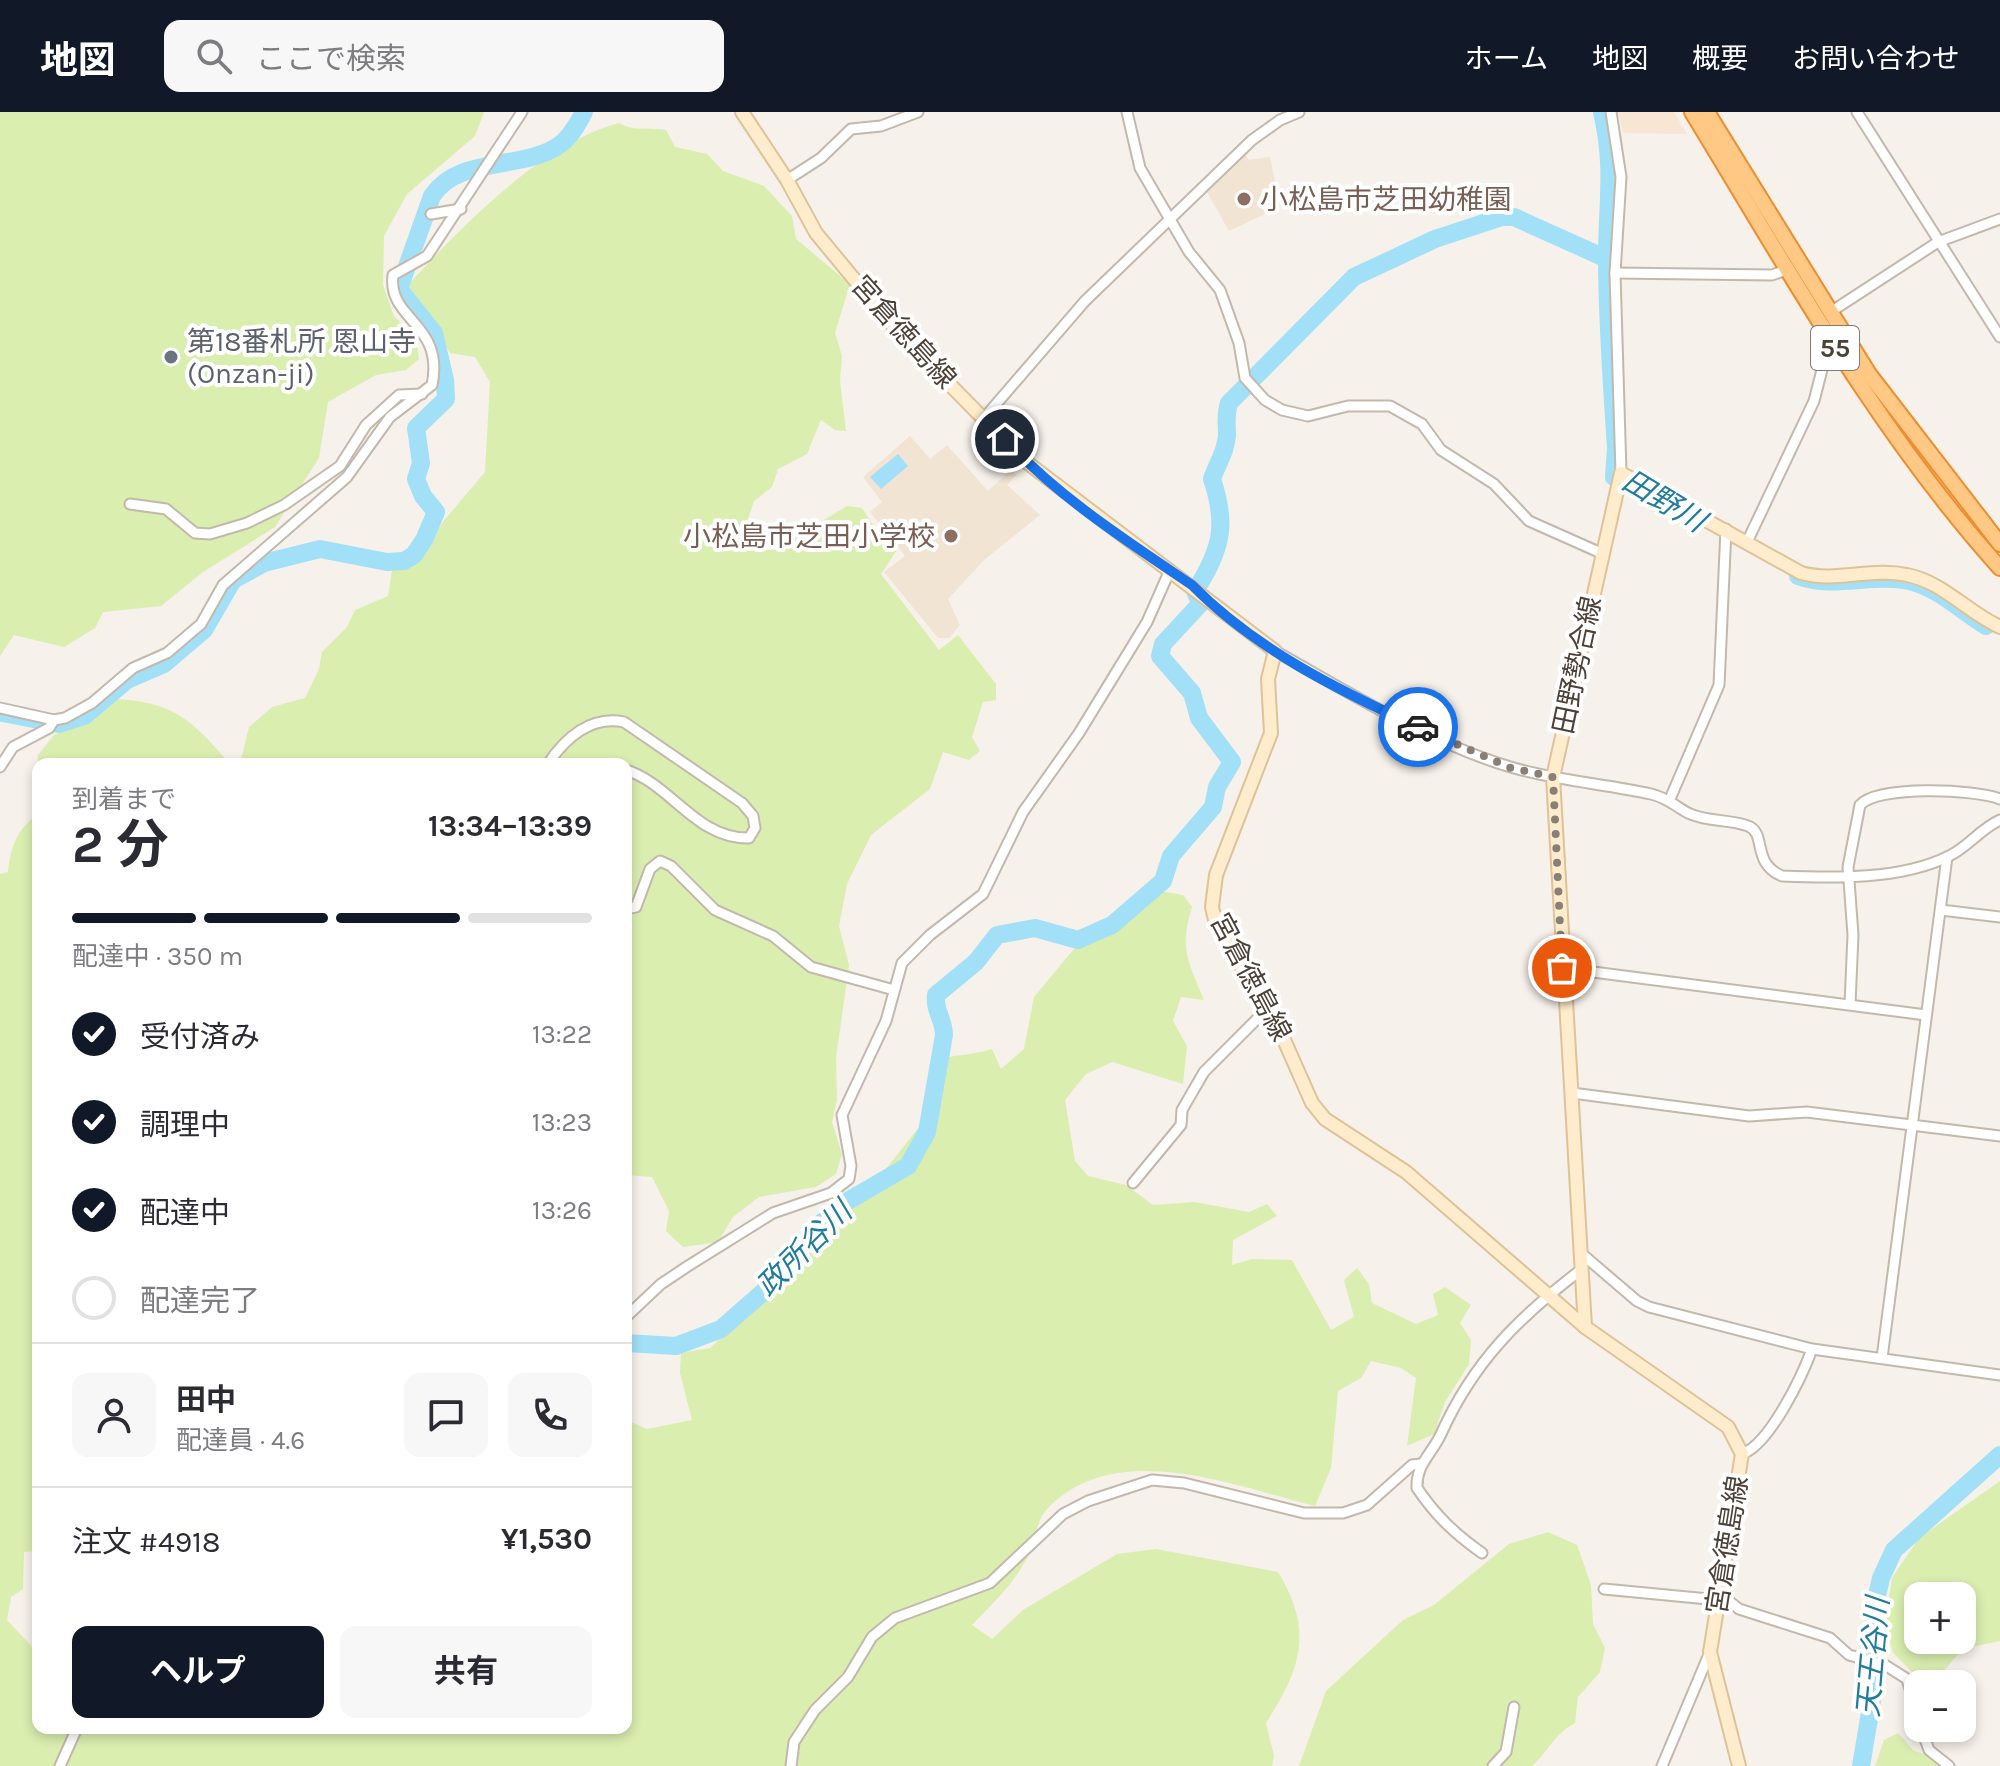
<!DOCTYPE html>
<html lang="ja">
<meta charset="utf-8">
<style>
:root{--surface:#fff;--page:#f7f7f7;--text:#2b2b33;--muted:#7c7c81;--line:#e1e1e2;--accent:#111827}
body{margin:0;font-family:Karla,"Noto Sans JP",sans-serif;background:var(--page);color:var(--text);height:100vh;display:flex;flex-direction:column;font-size:30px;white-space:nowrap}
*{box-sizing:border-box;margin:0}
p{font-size:26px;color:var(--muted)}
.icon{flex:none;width:44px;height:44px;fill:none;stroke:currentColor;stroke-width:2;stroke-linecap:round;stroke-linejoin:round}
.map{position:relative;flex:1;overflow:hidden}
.side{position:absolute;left:32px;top:646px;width:600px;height:976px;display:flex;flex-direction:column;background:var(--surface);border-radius:16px;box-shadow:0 4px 12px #0003}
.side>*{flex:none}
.fabs{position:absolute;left:1904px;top:1470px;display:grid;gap:16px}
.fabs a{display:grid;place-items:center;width:72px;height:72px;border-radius:16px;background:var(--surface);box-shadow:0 4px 12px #0003;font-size:40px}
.pin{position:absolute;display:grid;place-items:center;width:68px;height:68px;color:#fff;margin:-34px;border:4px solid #fff;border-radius:50%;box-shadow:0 2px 8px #0007}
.courier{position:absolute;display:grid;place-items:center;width:80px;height:80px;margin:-40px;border:6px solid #1a73e8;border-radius:50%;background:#fff;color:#222;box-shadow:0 2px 10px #0007}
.headline em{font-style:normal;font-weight:700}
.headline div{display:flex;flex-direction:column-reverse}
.headline{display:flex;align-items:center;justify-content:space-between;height:136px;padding:0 40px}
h1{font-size:52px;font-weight:700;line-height:60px}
.bar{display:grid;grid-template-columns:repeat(4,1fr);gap:12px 8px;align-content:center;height:96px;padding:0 40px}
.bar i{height:10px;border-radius:6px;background:var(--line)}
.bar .selected{background:var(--accent)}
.bar p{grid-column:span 4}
.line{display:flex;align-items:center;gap:20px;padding:0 40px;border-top:2px solid var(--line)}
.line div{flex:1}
.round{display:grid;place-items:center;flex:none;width:84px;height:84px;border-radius:16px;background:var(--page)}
ol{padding:0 40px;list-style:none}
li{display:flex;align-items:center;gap:24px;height:88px}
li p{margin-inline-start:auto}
li .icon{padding:8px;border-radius:50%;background:var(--accent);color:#fff;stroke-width:4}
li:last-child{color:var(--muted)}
li i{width:44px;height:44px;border:4px solid var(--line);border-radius:50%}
.button{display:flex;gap:16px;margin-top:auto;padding:16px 40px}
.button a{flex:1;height:92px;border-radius:16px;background:var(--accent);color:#fff;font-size:32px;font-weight:700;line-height:92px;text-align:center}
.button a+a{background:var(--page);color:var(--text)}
header{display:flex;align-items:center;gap:48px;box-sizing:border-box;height:112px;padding:0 40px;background:var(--accent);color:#fff}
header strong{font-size:38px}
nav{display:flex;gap:44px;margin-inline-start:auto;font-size:28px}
.search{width:560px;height:72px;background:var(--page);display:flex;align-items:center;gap:20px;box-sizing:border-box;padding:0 28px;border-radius:16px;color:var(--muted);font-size:30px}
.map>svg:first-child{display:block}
.commercial{fill:#f9e5d4}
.education{fill:#f1e4d3}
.green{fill:#daeeb0;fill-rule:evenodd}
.water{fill:#a2e0f8}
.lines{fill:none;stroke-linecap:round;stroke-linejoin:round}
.river{stroke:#a2e0f8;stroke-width:18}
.minor-casing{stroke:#c3b8ac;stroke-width:13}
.secondary-casing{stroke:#dec298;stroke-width:16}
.trunk-casing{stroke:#ed8d2d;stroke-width:18}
.minor{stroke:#fff;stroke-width:9}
.secondary{stroke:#ffeccc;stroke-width:12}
.trunk{stroke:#ffc884;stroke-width:14}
.done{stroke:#887f76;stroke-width:8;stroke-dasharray:0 14.4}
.route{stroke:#1a73e8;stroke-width:10}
.education-dot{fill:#8d6e63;stroke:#fff;stroke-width:3}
.worship-dot{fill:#6b7280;stroke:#fff;stroke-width:3}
.labels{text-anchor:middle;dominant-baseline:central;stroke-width:8;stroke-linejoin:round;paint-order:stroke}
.shield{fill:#fff;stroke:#827a73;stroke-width:2}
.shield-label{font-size:26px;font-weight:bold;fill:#4c4137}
.education-label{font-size:28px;fill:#785e54;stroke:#fff;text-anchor:start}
.street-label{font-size:28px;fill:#4c4137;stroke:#fff}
.worship-label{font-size:28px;fill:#5b616d;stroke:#fff;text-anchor:start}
.water-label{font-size:30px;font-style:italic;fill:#1f7ba0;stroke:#fff}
</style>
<header>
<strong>地図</strong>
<div class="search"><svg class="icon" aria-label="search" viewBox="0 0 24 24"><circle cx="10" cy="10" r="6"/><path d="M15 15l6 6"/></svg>ここで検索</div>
<nav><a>ホーム</a><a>地図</a><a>概要</a><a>お問い合わせ</a></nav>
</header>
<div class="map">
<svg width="2000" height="1654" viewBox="0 0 2000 1654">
<rect width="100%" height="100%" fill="#f6f1ea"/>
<path class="commercial" d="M1618 0H1674L1687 22 1623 21Z"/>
<g class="education">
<path d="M1245 43 1249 48 1270 45 1280 95 1229 119 1207 80Z"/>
<path d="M910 324 930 347 947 333 988 379 1011 358 1017 363 1007 373 1040 403 984 448 948 487 960 513 949 526H938L884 460 905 444 870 400 882 390 863 365Z"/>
</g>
<g class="green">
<path d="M0 0H484L475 24 407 82 384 124 383 173 394 204 416 226 419 247 406 258 376 263 328 290 319 346 275 415 203 460 161 494 103 500 95 516 64 535 14 523 0 544Z"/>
<path d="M619 11C635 20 647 15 666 18L675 35 707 42 723 59 764 74 792 104 796 127 850 172 835 221 842 244 840 269 846 319 835 318 821 308 807 342 778 357 772 375 754 389 737 439 775 438 847 394 862 396 881 425 897 438 881 462 939 538 958 523 996 572V588L983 590 972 625 980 639 969 648 943 640 930 677 871 723 847 772 839 814 849 853 836 946 837 988 832 1010 842 1042 836 1062 816 1075 759 1085 733 1105 718 1130 683 1135 666 1119 669 1099 652 1065 626 1063V652H240L249 615 272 595 305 586 319 557 322 540 347 515 355 498 388 484 392 458 421 445 442 411 485 360 490 270 475 245 450 241 408 173C461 115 542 31 619 11Z"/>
<path d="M112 587C173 589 191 607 230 652H38V643L54 623 88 610Z"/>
<path d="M38 702V1439L24 1440 23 1477 11 1485 7 1508 38 1541V1616H626V1308L647 1317 692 1308 680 1261 681 1241 710 1236 738 1210 789 1128 826 1101 856 1093 882 1062 926 1006 932 949C953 942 971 944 992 937L1001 957 1024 937 1034 885 1074 837 1114 816 1155 778 1183 783 1192 795C1179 837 1188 849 1204 888L1181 885 1173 909 1187 934 1183 972 1112 950 1086 962 1065 988 1075 1049 1088 1064 1126 1073 1153 1093 1194 1090 1249 1100 1267 1092 1277 1104 1233 1128 1232 1153 1252 1147 1292 1148 1331 1218 1354 1205 1344 1168 1357 1156 1369 1172 1372 1191 1416 1212 1438 1203 1433 1182 1445 1175 1471 1193 1460 1211 1471 1228 1469 1252 1445 1290 1434 1322 1407 1334 1416 1266 1401 1256 1371 1249 1361 1266 1338 1279 1331 1356 1315 1394C1233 1374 1116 1325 1047 1397 1037 1407 1035 1429 1029 1442 1016 1470 993 1491 972 1513L992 1527 1023 1498 1117 1442 1156 1437 1278 1460C1314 1519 1301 1556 1266 1611L1274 1644 1272 1654H0V762L8 760C11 734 17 717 38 702Z"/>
<path d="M2000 1369V1529L1962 1537 1944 1559 1917 1565 1893 1541 1885 1511 1892 1466 1919 1426ZM1918 1484H1962V1528H1918Z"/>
<path d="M1548 1420 1577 1433 1591 1473 1593 1512 1605 1536 1600 1560 1578 1585 1575 1611C1555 1621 1548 1640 1532 1654H1299L1326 1579 1403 1508 1434 1493 1509 1432Z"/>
<path d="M1898 1621 1914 1639 1935 1645 1937 1654H1875L1884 1628Z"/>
</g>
<path class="water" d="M898 342 908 354 881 377 870 365Z"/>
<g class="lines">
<g class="river">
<path d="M1602 0C1615 57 1607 90 1607 146 1607 209 1612 273 1616 336L1614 365 1667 392"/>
<path d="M1798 464C1834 477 1868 462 1904 468 1934 472 1961 499 1986 514"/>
<path d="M1200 471C1223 433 1226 409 1212 367 1217 352 1226 340 1227 323 1227 311 1225 304 1229 291L1354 165 1435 127 1502 105H1514L1607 147"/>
<path d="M3 601 59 612 84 604 127 568 164 552 204 518 233 468 264 451 320 437 387 450 404 449 414 443 424 428 436 400 423 384 416 367 421 351 416 316 446 287 445 268 434 221 399 177 432 84C460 42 525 60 562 31 572 23 578 11 584 0"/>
<path d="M626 1231 676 1234 721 1217 787 1159 813 1118 846 1090 908 1054 927 1020 944 923C944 907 934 899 936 883L976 850 997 823 1035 816 1078 828 1112 813 1163 769 1171 744 1213 695 1217 675 1232 650 1199 606 1192 581 1160 544 1163 532 1201 491 1196 482"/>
<path d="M1861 1654 1876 1565 1874 1497 1881 1466 1894 1438 2000 1343"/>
</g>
<g class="minor-casing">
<g id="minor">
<path d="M1127 0 1140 56 1189 140 1220 178 1239 231 1245 266 1265 288 1282 298 1308 304 1348 294H1390L1422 312 1441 338 1494 372 1529 409 1601 441"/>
<path d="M1611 0 1621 65 1615 161 1621 361"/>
<path d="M1857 0 2000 225"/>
<path d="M787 68 821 46 851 17 881 14 918 0"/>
<path d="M431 102 461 97"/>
<path d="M1615 161 1772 163 1786 158"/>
<path d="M1829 201 1938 130 2000 107"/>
<path d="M985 305 1085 189 1252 28 1280 8 1299 0"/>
<path d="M130 392 166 397 195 421 210 422 247 411 284 393 340 354 366 313 399 283 422 282"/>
<path d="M1747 430 1814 289 1825 246 1837 238"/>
<path d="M1275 539C1348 580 1433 633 1514 656 1559 669 1606 672 1651 682 1668 686 1675 694 1688 701 1706 710 1729 707 1748 714 1767 721 1751 751 1782 764 1833 766 1902 768 1949 744 1968 735 1980 717 2000 708"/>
<path d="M0 596 54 608 65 606 92 591 133 556 167 541 201 512 223 473 347 365 390 305 432 273C445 211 387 208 393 163L427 144 522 0"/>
<path d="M548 652C565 626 591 603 624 610L742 691 753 704 755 716 749 726C696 727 671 672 626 658"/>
<path d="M0 655 13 635 49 616 54 608"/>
<path d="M1670 687 1719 573 1726 417"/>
<path d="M626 797 636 795 650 757 660 749 671 754 715 798 773 824 811 855 894 878"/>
<path d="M1941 798 2000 805"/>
<path d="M1562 856 1926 903"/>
<path d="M1850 892 1853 823 1848 755 1860 693C1878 673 1975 677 2000 687"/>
<path d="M1572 981 1749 1004 1807 1000 2000 1024"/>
<path d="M1133 1071 1181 1013 1182 998 1204 960 1264 900"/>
<path d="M1582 1142 1637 1189 1649 1195 1812 1237 2000 1263"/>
<path d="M626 1205 661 1172 688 1154 773 1101 831 1081 849 1067 851 1054 842 1003 886 909 902 851 930 823 983 782 1023 700 1079 621 1147 510 1170 458"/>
<path d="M1882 1246 1947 745"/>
<path d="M1742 1342C1769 1333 1802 1265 1812 1237"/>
<path d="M1482 1441C1455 1422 1436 1404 1417 1376 1416 1352 1432 1342 1441 1322 1474 1249 1519 1205 1582 1157"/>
<path d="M1604 1477 1729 1489 1739 1497 1830 1526 1849 1543 1885 1553 1907 1567 1918 1603"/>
<path d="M1921 1616 1929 1638 1949 1654"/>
<path d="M60 1654 77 1616"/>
<path d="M791 1654 794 1630 815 1598 848 1565 872 1525 895 1506 990 1471 1063 1402 1088 1389 1152 1368 1184 1371 1304 1401H1343L1367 1393 1412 1353 1421 1352"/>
<path d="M1493 1654 1506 1640 1514 1595"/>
<path d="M1662 1654 1710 1540"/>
</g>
</g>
<g class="secondary-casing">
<g id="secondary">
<path d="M742 0 787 68 816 121 897 219 1025 349 1275 539 1268 567 1271 621 1216 763 1212 795 1216 812 1285 930 1312 991 1325 1007 1406 1060 1585 1215 1728 1315 1742 1342 1710 1540 1739 1654"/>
<path d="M1585 1215 1553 665 1621 361 1801 461C1837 471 1871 455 1907 463 1943 470 1967 500 2000 515"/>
</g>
</g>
<g class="trunk-casing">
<g id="trunk">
<path d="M1692 0C1788 157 1876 318 2000 456"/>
<path d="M1707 0 1869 262 2000 432"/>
</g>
</g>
<use href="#minor" class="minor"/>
<use href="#secondary" class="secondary"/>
<use href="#trunk" class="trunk"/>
</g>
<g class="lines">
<path class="done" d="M1418 615 1511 656 1553 665 1562 856"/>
<path class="route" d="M1005 327C1058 385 1127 429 1192 473 1255 537 1338 578 1418 615"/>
</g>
<g class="education-dot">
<circle cx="1244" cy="87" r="8"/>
<circle cx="951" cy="424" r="8"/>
</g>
<circle class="worship-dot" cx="171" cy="245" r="8"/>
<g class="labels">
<rect class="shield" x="1811" y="214" width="48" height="44" rx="6"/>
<g class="shield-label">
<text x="1835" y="236">55</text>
</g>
<g class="education-label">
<text x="1260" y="87">小松島市芝田幼稚園</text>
<text x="935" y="424" text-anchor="end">小松島市芝田小学校</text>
</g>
<g class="street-label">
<text transform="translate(904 220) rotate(48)">宮倉徳島線</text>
<text transform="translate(1577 553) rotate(-78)">田野勢合線</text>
<text transform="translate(1251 865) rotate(62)">宮倉徳島線</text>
<text transform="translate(1727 1433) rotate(-81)">宮倉徳島線</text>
</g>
<g class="worship-label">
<text x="187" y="229">第18番札所 恩山寺<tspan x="187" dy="32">(Onzan-ji)</tspan></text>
</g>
<g class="water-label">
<text transform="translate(1664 389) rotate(31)">田野川</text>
<text transform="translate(804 1137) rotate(-45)">政所谷川</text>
<text transform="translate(1873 1545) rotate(-85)">天王谷川</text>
</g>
</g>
</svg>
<div class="fabs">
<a>+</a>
<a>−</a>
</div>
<div class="pin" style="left:1562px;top:856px;background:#ea580c"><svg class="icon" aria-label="bag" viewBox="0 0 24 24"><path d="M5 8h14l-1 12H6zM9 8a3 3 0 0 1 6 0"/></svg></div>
<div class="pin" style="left:1005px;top:327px;background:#1f2937"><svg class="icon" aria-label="home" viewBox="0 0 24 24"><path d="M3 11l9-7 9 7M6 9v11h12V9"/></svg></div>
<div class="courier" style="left:1418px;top:615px"><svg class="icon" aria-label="car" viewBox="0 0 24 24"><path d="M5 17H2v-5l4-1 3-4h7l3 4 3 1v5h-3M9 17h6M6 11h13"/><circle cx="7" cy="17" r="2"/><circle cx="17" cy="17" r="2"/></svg></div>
<section class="side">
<div class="headline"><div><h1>2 分</h1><p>到着まで</p></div><em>13:34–13:39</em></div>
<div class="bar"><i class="selected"></i><i class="selected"></i><i class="selected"></i><i></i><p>配達中 · 350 m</p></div>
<ol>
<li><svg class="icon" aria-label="check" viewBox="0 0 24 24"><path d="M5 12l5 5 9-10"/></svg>受付済み<p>13:22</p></li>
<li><svg class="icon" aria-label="check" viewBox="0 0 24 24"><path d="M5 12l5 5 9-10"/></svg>調理中<p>13:23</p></li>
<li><svg class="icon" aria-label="check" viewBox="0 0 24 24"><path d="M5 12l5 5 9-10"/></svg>配達中<p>13:26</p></li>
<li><i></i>配達完了</li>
</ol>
<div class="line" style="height:144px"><a class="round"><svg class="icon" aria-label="person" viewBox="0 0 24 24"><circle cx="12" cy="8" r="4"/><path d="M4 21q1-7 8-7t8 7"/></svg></a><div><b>田中</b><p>配達員 · 4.6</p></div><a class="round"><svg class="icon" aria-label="chat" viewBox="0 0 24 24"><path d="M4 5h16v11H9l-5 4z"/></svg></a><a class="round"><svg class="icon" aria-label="phone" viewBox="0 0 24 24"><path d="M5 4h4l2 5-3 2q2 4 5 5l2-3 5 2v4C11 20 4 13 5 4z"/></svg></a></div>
<div class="line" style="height:104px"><div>注文 #4918</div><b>¥1,530</b></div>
<div class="button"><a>ヘルプ</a><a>共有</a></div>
</section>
</div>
